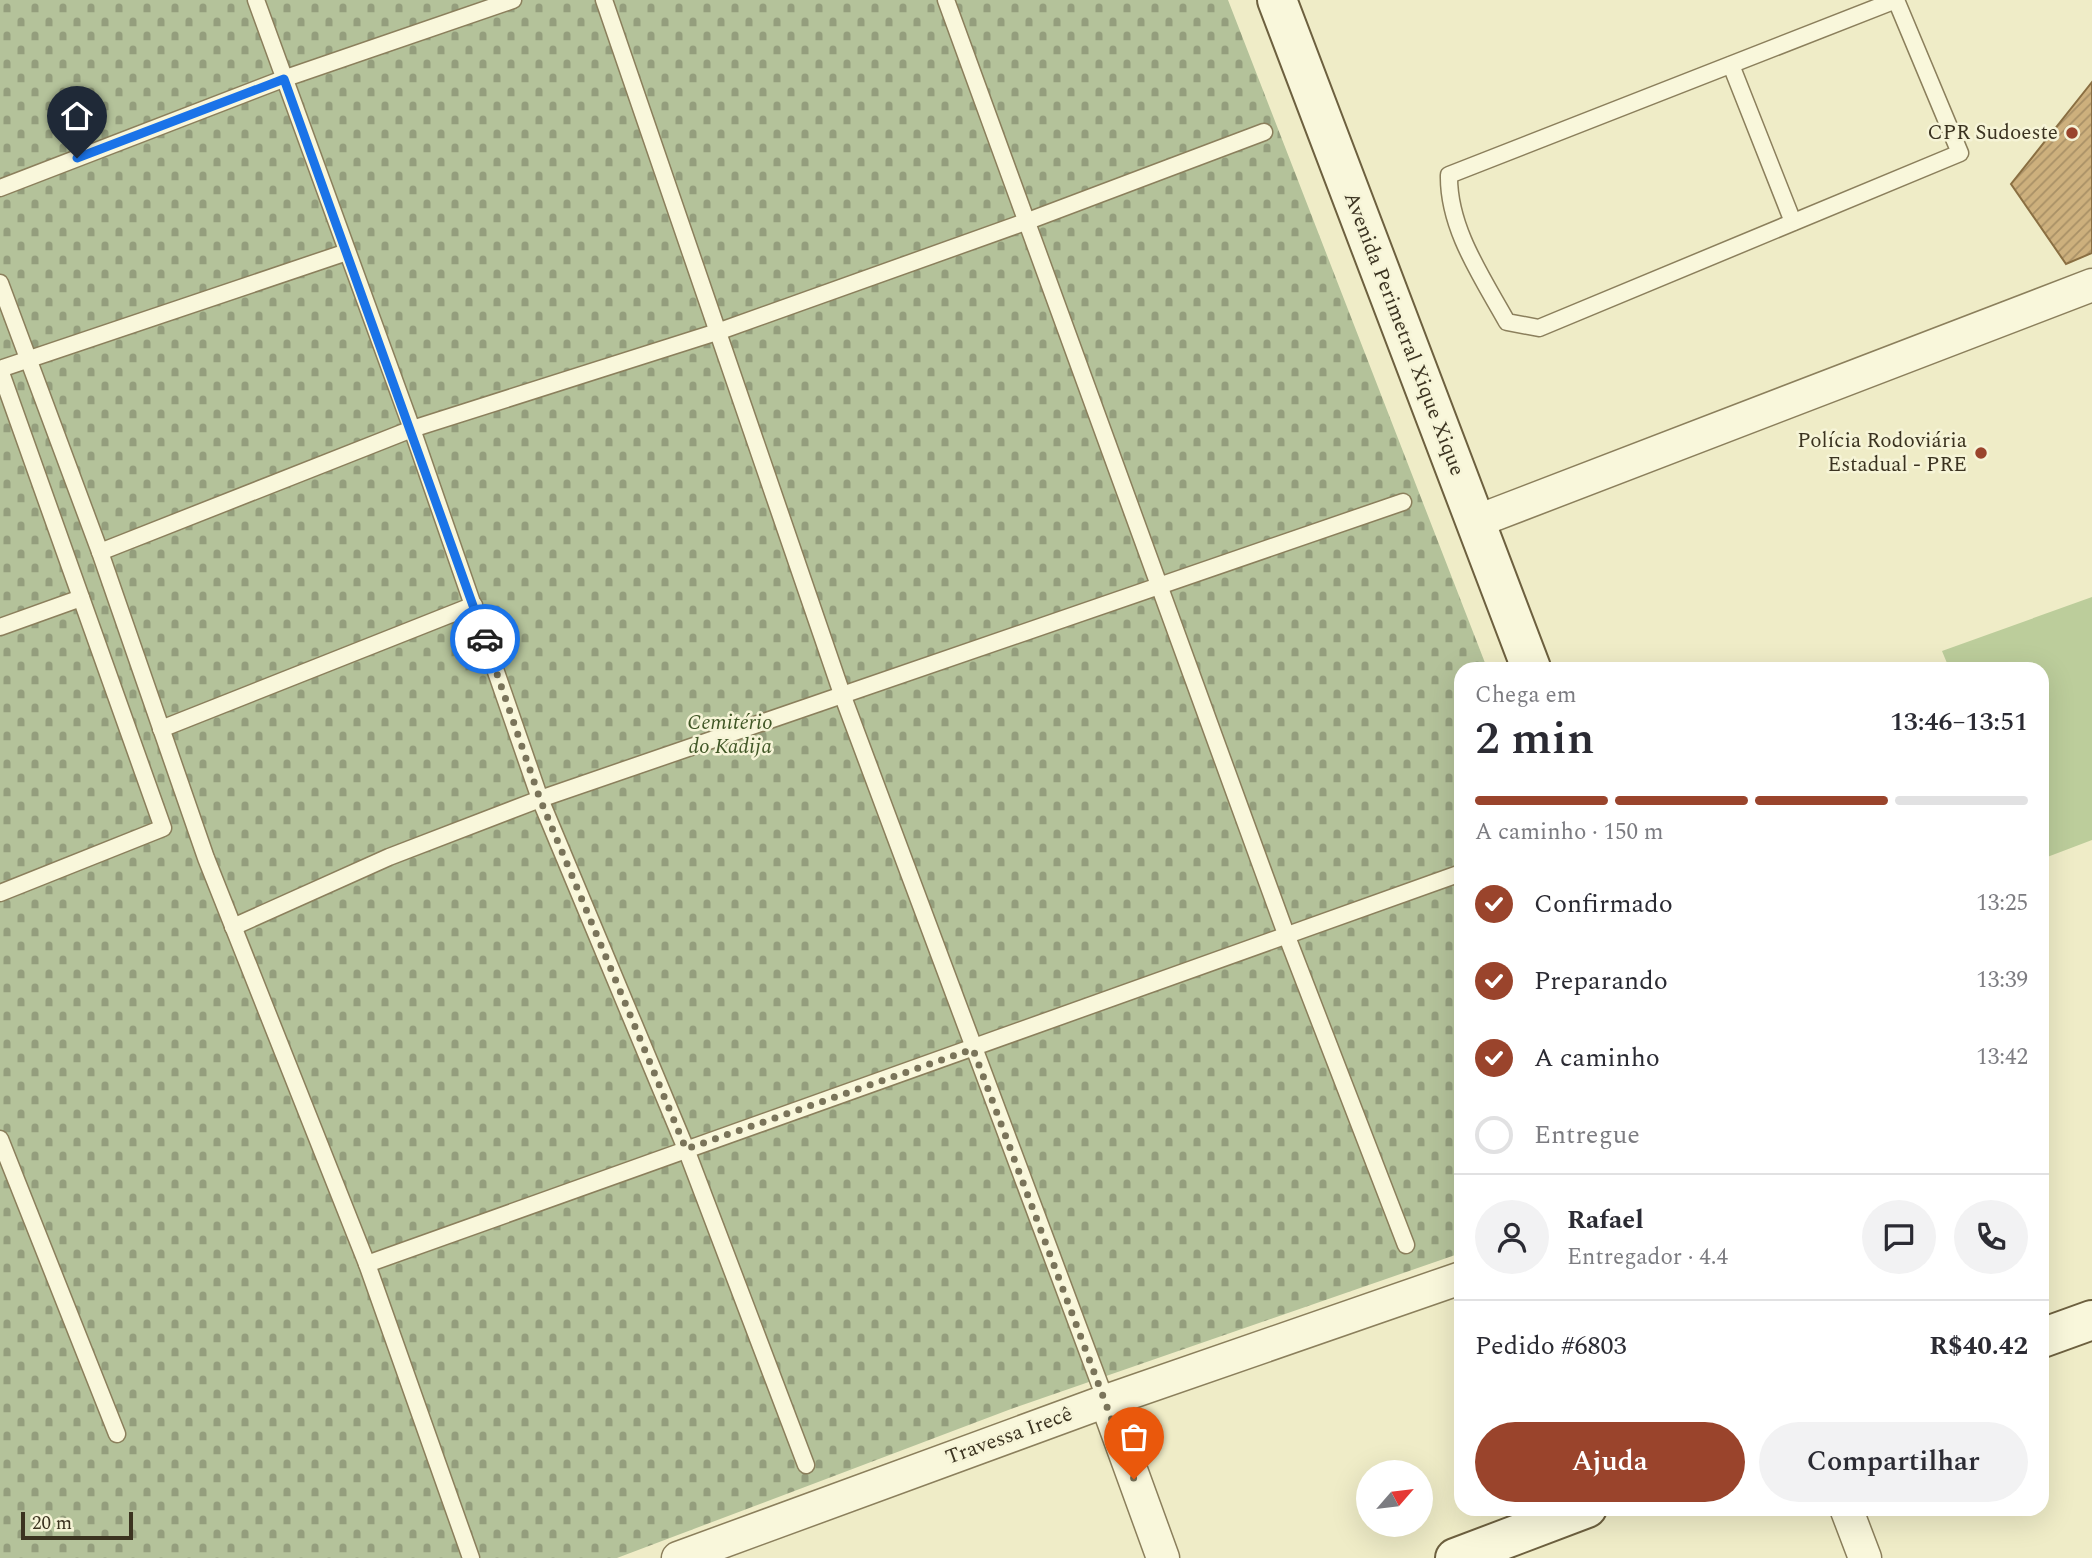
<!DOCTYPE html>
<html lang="pt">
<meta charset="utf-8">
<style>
:root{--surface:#fff;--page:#f2f2f3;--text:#2b2b33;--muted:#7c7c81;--line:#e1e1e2;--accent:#9a442c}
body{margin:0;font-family:Spectral,serif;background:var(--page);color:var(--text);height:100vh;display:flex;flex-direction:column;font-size:26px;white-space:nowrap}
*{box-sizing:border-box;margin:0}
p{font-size:23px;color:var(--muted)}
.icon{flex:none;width:38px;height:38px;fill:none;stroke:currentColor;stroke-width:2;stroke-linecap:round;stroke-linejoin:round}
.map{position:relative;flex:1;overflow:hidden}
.panel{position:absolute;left:1454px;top:662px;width:595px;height:854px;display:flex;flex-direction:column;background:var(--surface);border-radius:21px;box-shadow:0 7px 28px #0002}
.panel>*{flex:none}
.needle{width:46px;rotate:62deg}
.tools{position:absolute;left:1356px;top:1460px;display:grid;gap:14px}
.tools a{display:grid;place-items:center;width:77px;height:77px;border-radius:50%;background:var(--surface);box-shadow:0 7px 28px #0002;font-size:35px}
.scale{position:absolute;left:21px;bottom:18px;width:112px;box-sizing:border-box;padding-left:7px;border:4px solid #3b3320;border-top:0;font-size:19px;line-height:24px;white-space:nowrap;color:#3b3320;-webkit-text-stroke:5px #f6f4d7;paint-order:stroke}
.pin{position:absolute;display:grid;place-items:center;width:60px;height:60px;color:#fff;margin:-72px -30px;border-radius:50% 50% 50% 0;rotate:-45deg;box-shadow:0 0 7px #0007}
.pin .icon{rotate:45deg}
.courier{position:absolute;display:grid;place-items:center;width:70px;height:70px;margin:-35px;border:5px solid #1a73e8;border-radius:50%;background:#fff;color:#222;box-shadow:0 2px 9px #0007}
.headline em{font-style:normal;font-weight:600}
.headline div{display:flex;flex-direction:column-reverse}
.headline{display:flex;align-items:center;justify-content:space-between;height:119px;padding:0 21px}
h1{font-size:46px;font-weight:600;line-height:52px}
.bar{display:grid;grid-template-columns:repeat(4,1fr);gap:10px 7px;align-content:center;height:84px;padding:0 21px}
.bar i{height:9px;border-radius:5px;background:var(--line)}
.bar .active{background:var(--accent)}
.bar p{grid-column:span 4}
.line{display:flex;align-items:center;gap:18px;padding:0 21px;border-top:2px solid var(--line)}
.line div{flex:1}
.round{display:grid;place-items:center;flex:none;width:74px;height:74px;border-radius:37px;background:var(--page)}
ol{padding:0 21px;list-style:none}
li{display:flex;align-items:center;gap:21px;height:77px}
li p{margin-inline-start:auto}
li .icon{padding:7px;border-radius:50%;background:var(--accent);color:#fff;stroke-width:4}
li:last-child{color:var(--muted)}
li i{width:38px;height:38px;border:4px solid var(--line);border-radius:50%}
.cta{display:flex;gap:14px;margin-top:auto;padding:14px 21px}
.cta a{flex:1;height:80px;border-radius:42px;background:var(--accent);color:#fff;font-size:28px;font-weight:600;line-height:80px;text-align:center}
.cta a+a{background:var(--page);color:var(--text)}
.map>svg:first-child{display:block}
.cemetery{fill:url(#cemetery-stones)}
.garden{fill:#bccd9b}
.building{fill:url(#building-hatch);stroke:#8a6f42;stroke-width:2}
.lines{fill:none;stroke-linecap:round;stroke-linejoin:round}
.lane-casing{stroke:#8b7f5c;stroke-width:19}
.street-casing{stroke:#8b7f5c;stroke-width:35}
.secondary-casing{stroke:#6d603f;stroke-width:42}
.lane{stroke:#f9f7db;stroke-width:16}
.street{stroke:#f9f7db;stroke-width:32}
.secondary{stroke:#f9f7db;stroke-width:38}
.done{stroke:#7a745a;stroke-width:7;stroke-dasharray:0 12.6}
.route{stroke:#1a73e8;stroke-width:9}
.poi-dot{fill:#9a442c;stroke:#f6f4d7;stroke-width:2.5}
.labels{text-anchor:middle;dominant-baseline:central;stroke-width:5;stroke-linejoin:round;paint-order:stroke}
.poi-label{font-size:21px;fill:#3b3320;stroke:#f6f4d7;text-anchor:end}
.street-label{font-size:21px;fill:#3b3320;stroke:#f6f4d7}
.park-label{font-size:21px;font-style:italic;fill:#405726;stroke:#f6f4d7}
</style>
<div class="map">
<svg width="2092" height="1558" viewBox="0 0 2092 1558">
<defs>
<pattern id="cemetery-stones" width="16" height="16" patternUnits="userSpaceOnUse" patternTransform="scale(1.75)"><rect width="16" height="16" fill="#b4c29a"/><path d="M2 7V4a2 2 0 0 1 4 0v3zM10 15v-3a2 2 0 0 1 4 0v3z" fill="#949e7d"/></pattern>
<pattern id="building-hatch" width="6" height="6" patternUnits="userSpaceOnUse" patternTransform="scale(1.75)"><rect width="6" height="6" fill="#cdb07d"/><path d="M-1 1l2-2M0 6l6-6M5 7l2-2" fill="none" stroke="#a89066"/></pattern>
</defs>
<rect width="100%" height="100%" fill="#efecc7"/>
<path class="cemetery" d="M0 0H1228L1487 668H1461V1253L1011 1409 617 1558H0Z"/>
<path class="garden" d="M2092 597V840L2042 859V668H1949L1942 651Z"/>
<path class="building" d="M2092 82V253L2066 264 2011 184Z"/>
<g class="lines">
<g class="lane-casing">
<g id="lane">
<path d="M256 0 412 429 540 799 686 1149 806 1465"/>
<path d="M604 0 842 694 1106 1401"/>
<path d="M946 0 1286 934 1406 1245"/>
<path d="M1896 0 1960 153 1539 328 1507 322C1482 277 1448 228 1449 175L1896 0"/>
<path d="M1731 65 1793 222"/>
<path d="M0 188 283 79 513 0"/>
<path d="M0 283 100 552 206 858 367 1264 471 1558"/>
<path d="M0 369 347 252"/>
<path d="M0 370 163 828 0 893"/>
<path d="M100 552 412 429 720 331 1028 221 1264 132"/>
<path d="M0 627 81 598"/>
<path d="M161 729 474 605"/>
<path d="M233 927 389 857 540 799 1403 502"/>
<path d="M0 1139 117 1434"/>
<path d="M367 1264 1461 873"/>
</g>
</g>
<g class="street-casing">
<g id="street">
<path d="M1475 522 2092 285"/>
<path d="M1106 1401 1163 1558"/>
<path d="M1846 1508 1865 1558"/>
<path d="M678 1558 1106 1401 1461 1278"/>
</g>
</g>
<g class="secondary-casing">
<g id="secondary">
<path d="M1277 0 1531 668"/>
<path d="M2042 1338 2092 1320"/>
<path d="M1455 1558 1587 1508"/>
</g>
</g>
<use href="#lane" class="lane"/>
<use href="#street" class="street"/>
<use href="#secondary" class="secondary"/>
</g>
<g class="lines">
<path class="done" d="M485 639 540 799 686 1149 973 1049 1134 1479"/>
<path class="route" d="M77 158 284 79 485 639"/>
</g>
<g class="poi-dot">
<circle cx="2072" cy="133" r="7"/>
<circle cx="1981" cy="453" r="7"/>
</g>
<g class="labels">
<g class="poi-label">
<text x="2058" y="133">CPR Sudoeste</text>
<text x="1967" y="441">Polícia Rodoviária<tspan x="1967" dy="24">Estadual - PRE</tspan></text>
</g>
<g class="street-label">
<text transform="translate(1404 334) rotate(69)">Avenida Perimetral Xique Xique</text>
<text transform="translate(1009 1436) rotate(-20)">Travessa Irecê</text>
</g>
<g class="park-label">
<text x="730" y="723">Cemitério<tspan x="730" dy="24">do Kadija</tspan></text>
</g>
</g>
</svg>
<div class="tools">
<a><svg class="needle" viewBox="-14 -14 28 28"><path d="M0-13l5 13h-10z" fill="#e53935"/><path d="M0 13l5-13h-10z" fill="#7c7c81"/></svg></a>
</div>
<div class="scale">20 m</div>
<div class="pin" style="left:1134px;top:1479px;background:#ea580c"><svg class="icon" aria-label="bag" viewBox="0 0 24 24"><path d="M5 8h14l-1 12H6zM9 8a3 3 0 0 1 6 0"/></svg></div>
<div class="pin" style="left:77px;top:158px;background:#1f2937"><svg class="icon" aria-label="home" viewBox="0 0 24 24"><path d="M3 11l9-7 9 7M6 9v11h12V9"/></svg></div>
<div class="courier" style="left:485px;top:639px"><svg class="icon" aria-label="car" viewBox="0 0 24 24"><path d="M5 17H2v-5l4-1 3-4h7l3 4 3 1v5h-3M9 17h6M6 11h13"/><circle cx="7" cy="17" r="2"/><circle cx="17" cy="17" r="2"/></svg></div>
<section class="panel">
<div class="headline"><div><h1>2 min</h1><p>Chega em</p></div><em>13:46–13:51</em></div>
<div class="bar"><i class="active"></i><i class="active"></i><i class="active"></i><i></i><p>A caminho · 150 m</p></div>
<ol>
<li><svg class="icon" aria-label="check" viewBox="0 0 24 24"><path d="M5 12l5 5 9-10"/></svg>Confirmado<p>13:25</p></li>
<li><svg class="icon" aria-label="check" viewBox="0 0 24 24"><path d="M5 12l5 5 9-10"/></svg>Preparando<p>13:39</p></li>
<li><svg class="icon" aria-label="check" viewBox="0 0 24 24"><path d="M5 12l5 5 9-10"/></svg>A caminho<p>13:42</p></li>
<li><i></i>Entregue</li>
</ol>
<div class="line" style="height:126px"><a class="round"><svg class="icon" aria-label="person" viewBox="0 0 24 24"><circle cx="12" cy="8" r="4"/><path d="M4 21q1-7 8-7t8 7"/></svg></a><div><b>Rafael</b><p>Entregador · 4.4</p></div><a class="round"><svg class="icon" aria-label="chat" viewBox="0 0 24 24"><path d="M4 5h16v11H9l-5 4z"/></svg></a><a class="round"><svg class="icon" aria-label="phone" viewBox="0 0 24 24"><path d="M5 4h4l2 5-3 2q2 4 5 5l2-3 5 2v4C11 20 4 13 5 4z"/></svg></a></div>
<div class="line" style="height:91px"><div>Pedido #6803</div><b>R$40.42</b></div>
<div class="cta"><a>Ajuda</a><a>Compartilhar</a></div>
</section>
</div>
